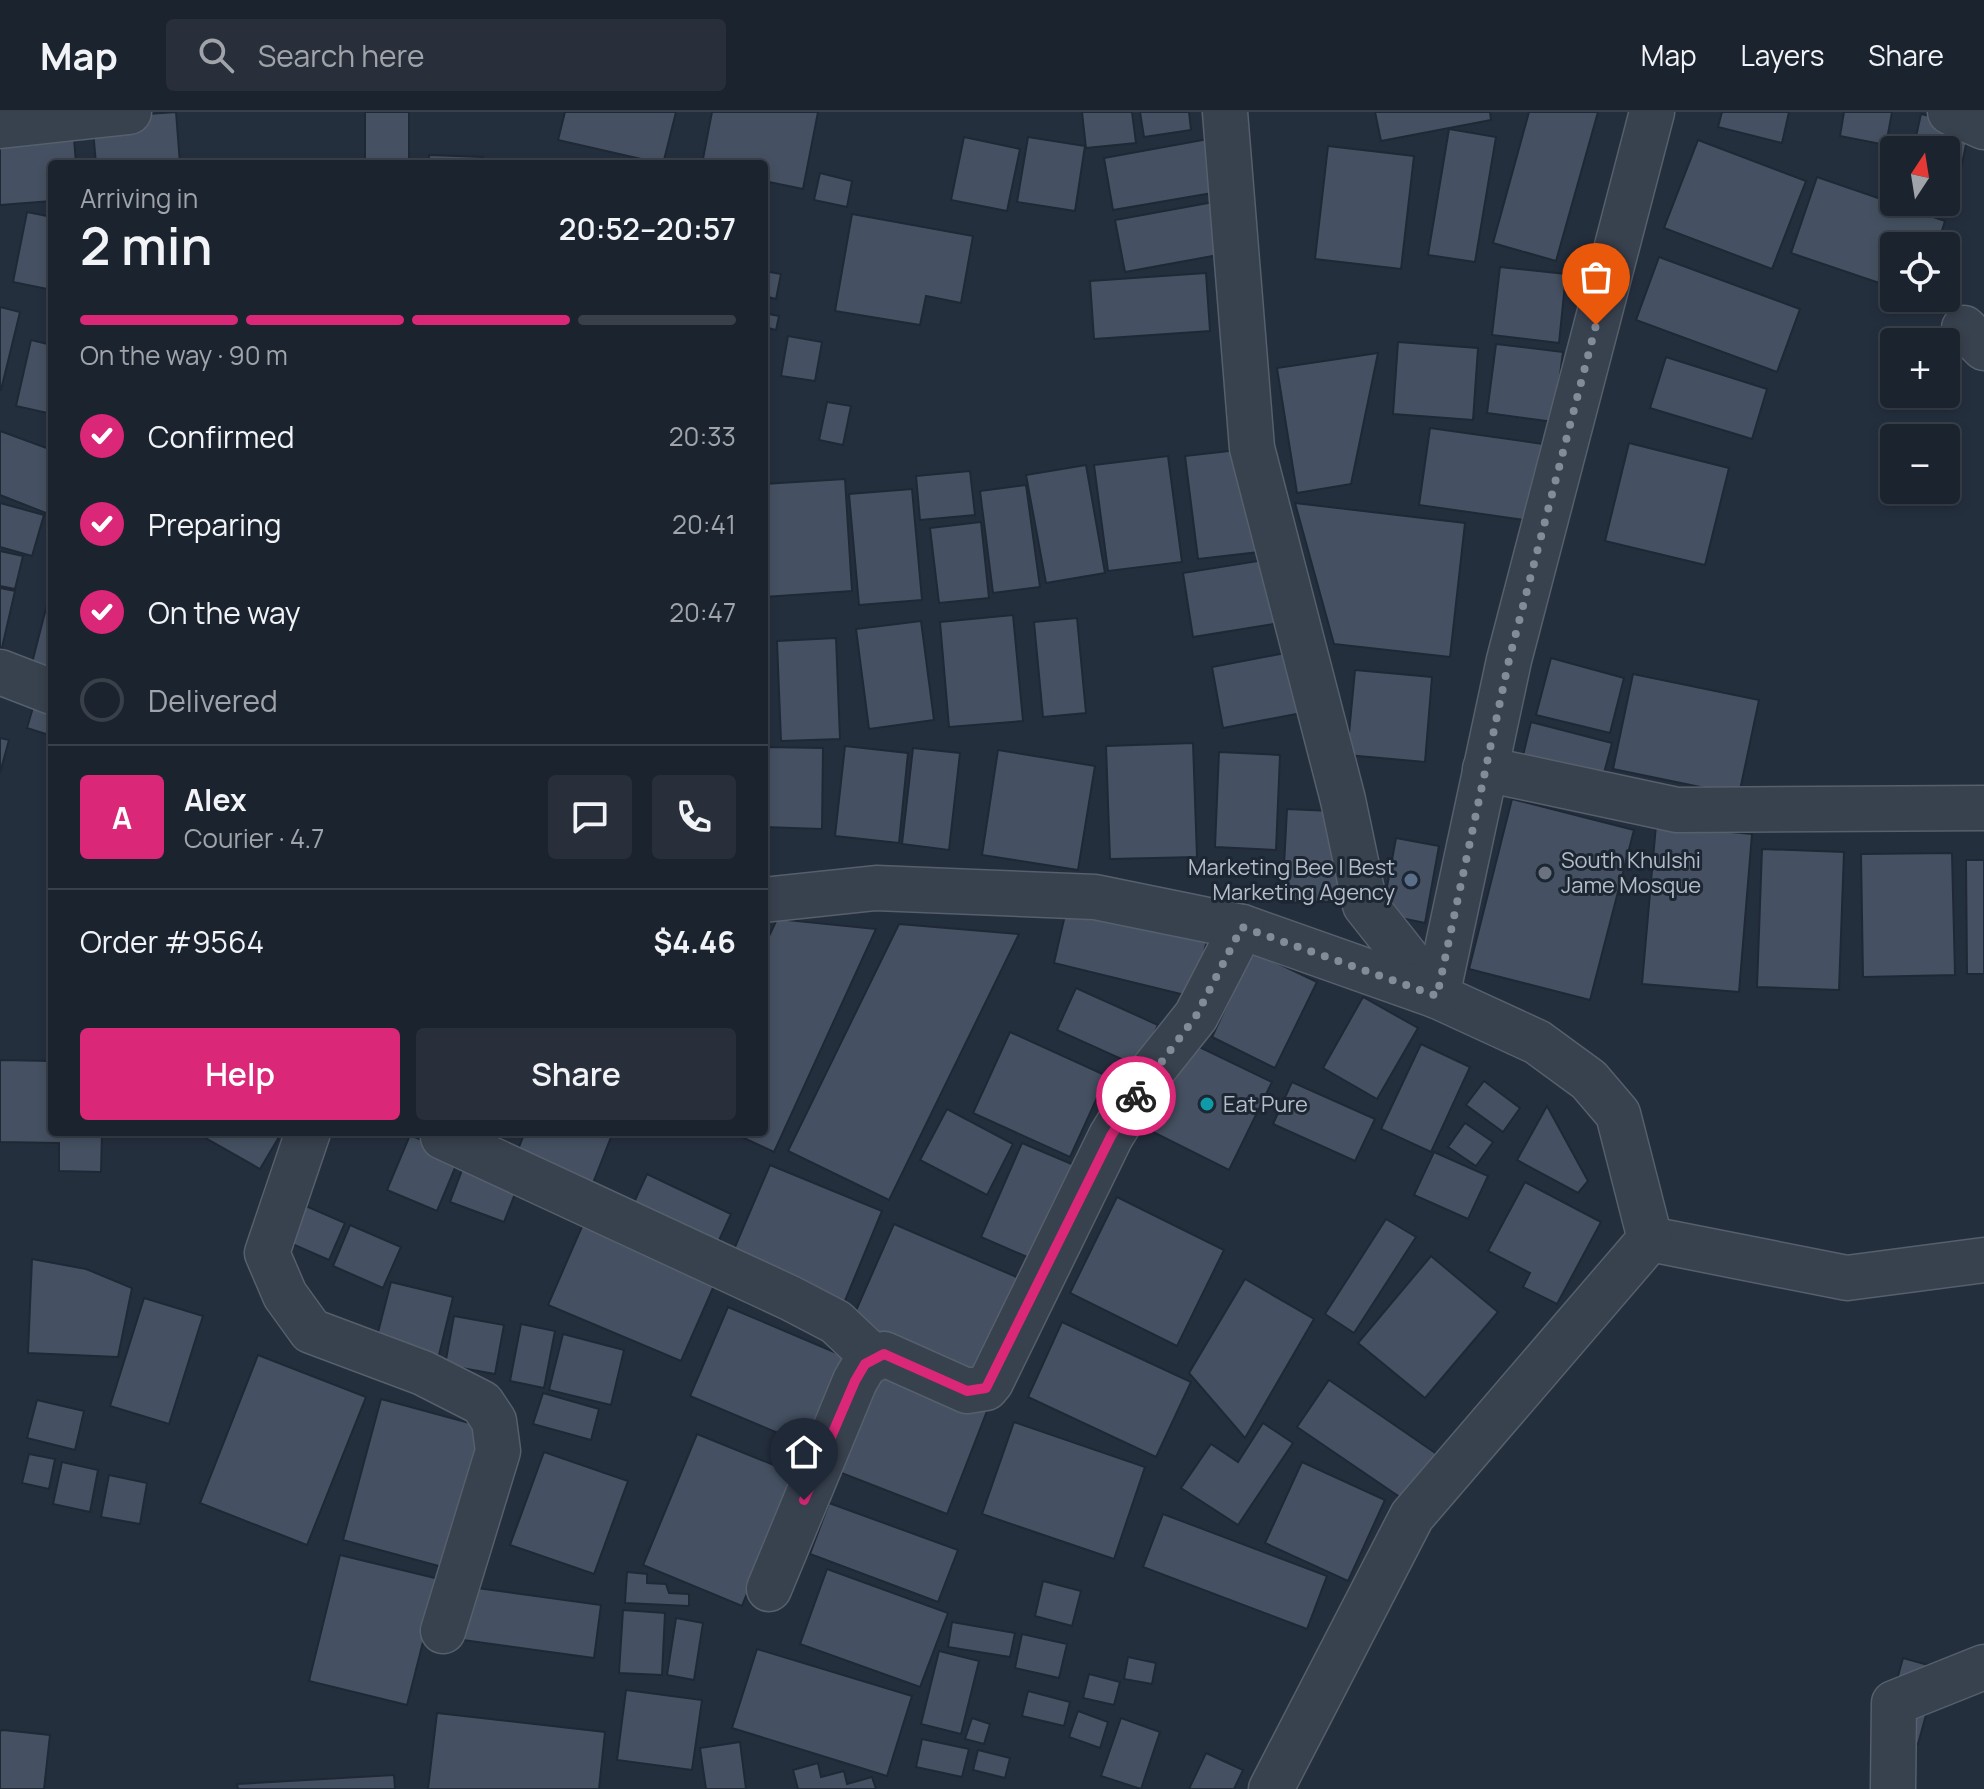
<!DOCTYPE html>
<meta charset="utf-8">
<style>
:root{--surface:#1b232e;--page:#282f3a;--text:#f1f3f6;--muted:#a0a4aa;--line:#39404a;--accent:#db2777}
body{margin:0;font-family:Manrope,sans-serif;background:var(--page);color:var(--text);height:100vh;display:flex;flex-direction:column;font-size:30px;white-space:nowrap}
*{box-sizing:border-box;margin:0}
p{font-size:26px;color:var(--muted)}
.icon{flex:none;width:44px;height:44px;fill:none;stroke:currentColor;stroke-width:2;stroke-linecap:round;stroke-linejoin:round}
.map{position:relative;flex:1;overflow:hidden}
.drawer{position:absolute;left:48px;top:48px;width:720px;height:976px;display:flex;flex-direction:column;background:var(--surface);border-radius:8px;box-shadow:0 4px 12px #0003,0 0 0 2px var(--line)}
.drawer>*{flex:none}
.needle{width:52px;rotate:12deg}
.buttons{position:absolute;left:1880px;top:24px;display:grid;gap:16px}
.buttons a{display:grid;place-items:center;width:80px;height:80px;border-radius:8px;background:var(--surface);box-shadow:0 4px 12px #0003,0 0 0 2px var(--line);font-size:40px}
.pin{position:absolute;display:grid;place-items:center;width:68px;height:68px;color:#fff;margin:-82px -34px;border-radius:50% 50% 50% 0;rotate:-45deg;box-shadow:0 0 8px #0007}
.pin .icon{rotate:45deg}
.courier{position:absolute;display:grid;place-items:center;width:80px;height:80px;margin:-40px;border:6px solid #db2777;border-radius:50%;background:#fff;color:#222;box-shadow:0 2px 10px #0007}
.headline em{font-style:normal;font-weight:600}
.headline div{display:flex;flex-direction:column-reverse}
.headline{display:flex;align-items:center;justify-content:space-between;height:136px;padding:0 32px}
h1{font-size:52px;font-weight:600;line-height:60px}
.bar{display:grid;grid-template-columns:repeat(4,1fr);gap:12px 8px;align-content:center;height:96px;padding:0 32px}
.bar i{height:10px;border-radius:6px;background:var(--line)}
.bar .current{background:var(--accent)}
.bar p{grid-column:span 4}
.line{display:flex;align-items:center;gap:20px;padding:0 32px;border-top:2px solid var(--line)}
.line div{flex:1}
.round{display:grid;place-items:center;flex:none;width:84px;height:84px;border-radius:8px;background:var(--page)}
ol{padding:0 32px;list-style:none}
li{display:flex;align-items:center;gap:24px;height:88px}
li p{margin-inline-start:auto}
li .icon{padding:8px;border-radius:50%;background:var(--accent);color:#fff;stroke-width:4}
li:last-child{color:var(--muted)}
li i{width:44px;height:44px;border:4px solid var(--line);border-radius:50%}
.primary-button{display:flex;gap:16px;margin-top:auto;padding:16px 32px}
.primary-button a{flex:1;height:92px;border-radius:8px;background:var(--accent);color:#fff;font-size:32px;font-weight:600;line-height:92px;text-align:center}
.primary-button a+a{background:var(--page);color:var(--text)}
header{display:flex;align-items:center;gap:48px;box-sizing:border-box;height:112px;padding:0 40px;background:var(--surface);border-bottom:2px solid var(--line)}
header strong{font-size:38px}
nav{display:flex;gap:44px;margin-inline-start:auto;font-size:28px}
.search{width:560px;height:72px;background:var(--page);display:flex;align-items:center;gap:20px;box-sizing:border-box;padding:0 28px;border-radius:8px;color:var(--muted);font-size:30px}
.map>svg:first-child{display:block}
.building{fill:#455162;stroke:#1f2835;stroke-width:2}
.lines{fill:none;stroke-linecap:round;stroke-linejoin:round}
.street-casing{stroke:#565f6c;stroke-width:47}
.street{stroke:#38414e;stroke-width:44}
.done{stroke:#828b98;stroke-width:8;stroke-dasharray:0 14.4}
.route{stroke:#db2777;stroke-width:10}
.worship-dot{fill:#6b7280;stroke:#1d2633;stroke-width:3}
.service-dot{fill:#5c6f8a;stroke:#1d2633;stroke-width:3}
.culture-dot{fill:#0f9aa8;stroke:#1d2633;stroke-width:3}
.labels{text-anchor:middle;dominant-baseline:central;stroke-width:6;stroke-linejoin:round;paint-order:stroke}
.poi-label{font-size:22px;fill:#b4bcc9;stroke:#1d2633;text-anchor:start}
</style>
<header>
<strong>Map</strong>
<div class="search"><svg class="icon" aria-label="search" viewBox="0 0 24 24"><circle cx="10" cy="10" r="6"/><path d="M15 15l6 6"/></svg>Search here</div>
<nav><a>Map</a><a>Layers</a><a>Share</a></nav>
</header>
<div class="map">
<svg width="1984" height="1677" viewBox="0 0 1984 1677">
<rect width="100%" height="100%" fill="#242f3e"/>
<g class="building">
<path d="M176 0 180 52H96L92 6Z"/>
<rect x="365" y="0" width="44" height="52"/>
<path d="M565 0H676L663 52 558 28Z"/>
<path d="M712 0H818L803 77 764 69V52H702Z"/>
<path d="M1082 0H1132L1136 31 1086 36Z"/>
<path d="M1140 0H1189L1191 18 1144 25Z"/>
<path d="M1375 0H1490L1491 8 1381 29Z"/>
<path d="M1529 0H1598L1556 149 1493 131Z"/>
<path d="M1722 0H1789L1782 31 1718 15Z"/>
<path d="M1844 0H1892L1886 33 1840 24Z"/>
<path d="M1921 2 1938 6 1968 23 1961 57 1950 54 1947 69 1946 38H1913Z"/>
<path d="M73 13 76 52H52V89L0 93V19Z"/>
<path d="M1449 17 1496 25 1475 150 1428 143Z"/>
<path d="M964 25 1020 37 1007 99 951 88Z"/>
<path d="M1028 25 1085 34 1075 99 1017 90Z"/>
<path d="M1208 27 1218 80 1113 98 1104 46Z"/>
<path d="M1698 28 1806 69 1772 157 1664 116Z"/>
<path d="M1328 34 1414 44 1401 157 1315 147Z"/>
<path d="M429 43 483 45V52H429Z"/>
<path d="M820 61 852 69 847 95 814 88Z"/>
<path d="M1817 65 1945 109 1937 134H1894V176L1791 141Z"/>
<path d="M1219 89 1229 141 1125 160 1115 108Z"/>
<path d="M27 100 52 105V178L13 170Z"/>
<path d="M852 102 973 124 961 191 926 184 920 213 835 199Z"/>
<path d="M1659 145 1800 197 1777 260 1636 208Z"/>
<path d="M1500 155 1566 162 1559 231 1492 223Z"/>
<path d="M764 159 781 162 776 187 764 184Z"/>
<path d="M1206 161 1210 219 1094 227 1090 169Z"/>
<path d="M0 195 20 200 1 278H0Z"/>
<path d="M764 201 779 204 776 218 764 215Z"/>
<path d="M788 224 822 230 815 269 781 264Z"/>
<path d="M31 228 52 233V302L16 294Z"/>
<path d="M1398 230 1478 236 1473 308 1393 302Z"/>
<path d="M1496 232 1563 240 1554 310 1487 301Z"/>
<path d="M1378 241 1351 372 1297 381 1277 256Z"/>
<path d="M1666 245 1767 277 1752 327 1650 296Z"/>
<path d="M827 290 851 294 843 333 819 328Z"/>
<path d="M1430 316 1543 332 1532 409 1419 393Z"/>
<path d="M0 319 52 338 51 403 0 383Z"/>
<path d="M1629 331 1729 356 1705 453 1605 429Z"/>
<path d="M1247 337 1259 440 1198 447 1185 344Z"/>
<path d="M1168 344 1182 450 1108 459 1094 353Z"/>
<path d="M1086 353 1105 461 1046 471 1026 363Z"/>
<path d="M970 359 975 403 920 408 916 364Z"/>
<path d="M845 367 852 479 764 485V372Z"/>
<path d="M1026 373 1040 475 993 481 980 379Z"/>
<path d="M912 377 922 488 859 493 849 382Z"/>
<path d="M0 391 44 403 32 444 0 435Z"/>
<path d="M1295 391 1465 411 1450 545 1334 532Z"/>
<path d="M981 410 989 486 939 491 930 416Z"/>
<path d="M0 439 23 444 15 477 0 474Z"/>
<path d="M1276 446 1286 510 1193 525 1183 461Z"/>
<path d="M52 473V556L32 551Z"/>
<path d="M0 476 15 479 1 540 0 539Z"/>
<path d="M1013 503 1023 609 949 615 940 510Z"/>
<path d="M1077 506 1086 601 1043 605 1034 510Z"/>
<path d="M921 509 934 608 869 617 856 517Z"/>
<path d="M836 526 840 627 781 629 777 529Z"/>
<path d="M1301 538 1312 599 1223 616 1212 555Z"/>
<path d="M1551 546 1624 566 1610 621 1536 603Z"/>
<path d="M1355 558 1432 565 1425 650 1347 643Z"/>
<path d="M1633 562 1759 588 1739 683 1613 657Z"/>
<path d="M34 592 52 598V624L27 616Z"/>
<path d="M1531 610 1612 631 1601 672 1521 652Z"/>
<path d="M0 626 9 628 0 661Z"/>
<path d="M1193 631 1197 745 1110 747 1106 634Z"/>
<path d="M845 634 908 641 899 731 835 724Z"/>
<path d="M764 635 823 636 822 717 764 715Z"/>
<path d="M913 636 960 641 949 738 902 732Z"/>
<path d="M998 638 1095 654 1078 758 982 743Z"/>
<path d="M1219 640 1280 643 1276 738 1215 735Z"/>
<path d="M1512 687 1634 718 1590 888 1469 857Z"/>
<path d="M1287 697 1331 699 1353 789 1282 791Z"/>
<path d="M1656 713 1752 722 1739 880 1642 872Z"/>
<path d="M1396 726 1439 734 1425 811 1382 802Z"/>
<path d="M1762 737 1844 740 1839 878 1757 875Z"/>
<path d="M1952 741 1955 863 1863 865 1861 742Z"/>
<path d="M1966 748H1984V862H1967Z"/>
<path d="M1068 790 1208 824 1193 885 1054 851Z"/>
<path d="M777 807 876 817 774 1040 731 1020H764V835Z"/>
<path d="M899 812 1019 822 889 1088 788 1039Z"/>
<path d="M1252 839 1317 870 1275 956 1212 925Z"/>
<path d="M1076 876 1158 913 1139 955 1057 918Z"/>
<path d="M1363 885 1418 916 1377 987 1323 956Z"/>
<path d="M1010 920 1107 964 1070 1045 973 1001Z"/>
<path d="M1185 928 1272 970 1229 1058 1143 1015Z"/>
<path d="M1421 932 1470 955 1431 1040 1381 1017Z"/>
<path d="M0 948 52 949V1020H102L101 1060 59 1059V1031L0 1030Z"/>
<path d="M1484 969 1520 996 1503 1020 1466 993Z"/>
<path d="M1292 970 1375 1007 1355 1049 1273 1012Z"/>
<path d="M1547 994 1588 1069 1578 1081 1517 1048Z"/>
<path d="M947 997 1013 1032 987 1083 920 1048Z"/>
<path d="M1465 1011 1493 1030 1476 1054 1448 1035Z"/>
<path d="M195 1020H282L260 1057Z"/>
<path d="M525 1020H613L593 1071 517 1040Z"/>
<path d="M410 1023 460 1044 437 1099 387 1078Z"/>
<path d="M1022 1031 1074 1053 1034 1148 981 1125Z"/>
<path d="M1434 1040 1488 1064 1468 1107 1414 1083Z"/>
<path d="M464 1053 518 1074 504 1110 450 1090Z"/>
<path d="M770 1053 882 1099 842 1196 729 1149Z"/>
<path d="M647 1062 731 1102 715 1137 631 1097Z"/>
<path d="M1525 1070 1601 1110 1557 1192 1523 1175 1530 1161 1488 1139Z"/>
<path d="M1117 1085 1224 1138 1177 1234 1070 1181Z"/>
<path d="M299 1091 345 1111 329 1148 283 1128Z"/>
<path d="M587 1103 720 1160 681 1249 548 1193Z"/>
<path d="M1386 1107 1416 1125 1354 1221 1325 1202Z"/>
<path d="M894 1112 1021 1167 979 1266 851 1210Z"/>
<path d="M350 1113 401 1135 383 1176 333 1154Z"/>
<path d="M1431 1144 1498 1200 1425 1286 1358 1231Z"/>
<path d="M32 1147 86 1157 132 1176 118 1245 28 1241Z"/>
<path d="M1245 1167 1314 1207 1245 1326 1189 1261Z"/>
<path d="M391 1170 453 1185 438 1247 375 1232Z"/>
<path d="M144 1186 203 1204 169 1312 110 1294Z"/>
<path d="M728 1195 853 1248 816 1337 690 1284Z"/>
<path d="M454 1204 504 1213 495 1262 445 1253Z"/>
<path d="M1062 1210 1191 1270 1156 1345 1028 1285Z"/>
<path d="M521 1212 555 1219 544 1276 510 1269Z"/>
<path d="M563 1222 624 1238 611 1293 549 1278Z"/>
<path d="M258 1243 366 1285 307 1433 200 1391Z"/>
<path d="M879 1257 987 1299 947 1402 839 1360Z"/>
<path d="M1329 1268 1444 1347 1413 1394 1297 1315Z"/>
<path d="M543 1281 599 1297 591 1328 533 1312Z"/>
<path d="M381 1287 484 1315 446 1456 343 1428Z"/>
<path d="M37 1288 84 1299 75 1338 27 1326Z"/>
<path d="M1014 1310 1145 1355 1114 1447 982 1402Z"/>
<path d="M1263 1311 1293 1331 1238 1413 1181 1376 1211 1332 1238 1350Z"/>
<path d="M697 1322 796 1362 742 1494 643 1453Z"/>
<path d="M544 1340 628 1369 594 1462 510 1433Z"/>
<path d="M29 1342 55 1347 49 1377 22 1371Z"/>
<path d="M62 1350 98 1358 90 1400 53 1392Z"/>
<path d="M1302 1350 1385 1388 1348 1469 1265 1431Z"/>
<path d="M109 1363 147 1371 140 1412 101 1405Z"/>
<path d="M829 1391 958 1438 938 1490 810 1442Z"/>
<path d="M1163 1402 1327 1464 1307 1517 1143 1455Z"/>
<path d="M340 1443 439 1467 407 1593 309 1569Z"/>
<path d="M827 1457 948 1501 920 1575 800 1532Z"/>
<path d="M627 1460 647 1462V1471L666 1472 669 1481 689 1482V1494L625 1491Z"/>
<path d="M1043 1469 1081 1479 1072 1514 1035 1504Z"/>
<path d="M470 1475 601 1493 594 1546 463 1528Z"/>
<path d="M623 1498 665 1501 662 1563 619 1561Z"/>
<path d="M676 1506 703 1511 694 1568 667 1563Z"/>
<path d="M952 1510 1015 1521 1010 1545 948 1535Z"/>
<path d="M1022 1522 1067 1532 1059 1566 1015 1556Z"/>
<path d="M757 1537 912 1584 887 1664 732 1616Z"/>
<path d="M939 1539 979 1549 961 1622 921 1612Z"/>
<path d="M1128 1545 1156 1551 1152 1572 1124 1567Z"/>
<path d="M1903 1546 1939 1556 1918 1632 1882 1622Z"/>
<path d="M1089 1562 1120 1570 1114 1593 1083 1586Z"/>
<path d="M626 1578 702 1588 692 1658 617 1648Z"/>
<path d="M1028 1579 1070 1590 1064 1614 1022 1604Z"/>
<path d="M1078 1599 1108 1610 1100 1636 1069 1625Z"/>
<path d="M437 1601 605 1620 599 1677H428Z"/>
<path d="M972 1606 990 1612 984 1632 965 1627Z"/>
<path d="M1121 1606 1160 1620 1141 1677 1101 1664Z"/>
<path d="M3 1618 50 1623 44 1677H0V1619Z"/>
<path d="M922 1627 969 1637 962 1665 916 1655Z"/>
<path d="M740 1630 746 1677H706L700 1636Z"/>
<path d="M978 1638 1010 1646 1005 1666 973 1658Z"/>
<path d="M1206 1641 1243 1658 1234 1677H1189Z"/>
<path d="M818 1651 821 1665 844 1659 847 1672 872 1665 876 1677H798L793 1658Z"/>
<path d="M394 1663 395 1677H238L237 1672Z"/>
</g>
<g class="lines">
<g class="street-casing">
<g id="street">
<path d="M1225 0 1252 336 1343 688 1365 793 1437 884"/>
<path d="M1950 0 1984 15"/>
<path d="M0 14 129 0"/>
<path d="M1964 216 1984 236"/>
<path d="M0 560 52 580"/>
<path d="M1485 657 1677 698 1984 696"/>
<path d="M764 788 876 776 1095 785 1242 815 1437 884 1537 930 1589 968 1618 1002 1650 1127 1847 1166 1984 1148"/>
<path d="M1437 884 1509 548 1652 0"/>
<path d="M308 1020 267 1141 285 1183 311 1219 423 1261 482 1291 494 1309 498 1339 443 1519"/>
<path d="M443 1025 790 1186 836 1210 873 1245"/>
<path d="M769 1477 855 1269 865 1252 884 1242 967 1279 986 1276 991 1270 1111 1024 1149 963 1196 904 1242 815"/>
<path d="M1271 1677 1412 1404 1650 1127"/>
<path d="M1893 1677 1894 1591 1984 1555"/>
</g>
</g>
<use href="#street" class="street"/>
</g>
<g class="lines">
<path class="done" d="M1136 984 1196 904 1242 815 1437 884 1509 548 1596 213"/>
<path class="route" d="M804 1388 855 1269 865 1252 884 1242 967 1279 986 1276 1111 1024 1136 984"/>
</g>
<circle class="worship-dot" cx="1545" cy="761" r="8"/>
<circle class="service-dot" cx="1411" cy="768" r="8"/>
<circle class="culture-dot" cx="1207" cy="992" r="8"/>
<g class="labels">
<g class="poi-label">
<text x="1561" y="748">South Khulshi<tspan x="1561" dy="25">Jame Mosque</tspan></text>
<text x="1395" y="755" text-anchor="end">Marketing Bee | Best<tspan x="1395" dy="25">Marketing Agency</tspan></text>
<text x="1223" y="992">Eat Pure</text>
</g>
</g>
</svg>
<div class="buttons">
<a><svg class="needle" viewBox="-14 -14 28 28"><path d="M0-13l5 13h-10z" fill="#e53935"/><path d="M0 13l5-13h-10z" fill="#a0a4aa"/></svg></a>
<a><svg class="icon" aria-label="locate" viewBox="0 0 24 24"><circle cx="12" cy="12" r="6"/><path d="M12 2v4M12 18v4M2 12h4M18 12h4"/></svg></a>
<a>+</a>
<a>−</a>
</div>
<div class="pin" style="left:1596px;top:213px;background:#ea580c"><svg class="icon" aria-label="bag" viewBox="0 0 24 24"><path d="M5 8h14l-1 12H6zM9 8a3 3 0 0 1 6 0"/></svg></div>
<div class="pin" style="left:804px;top:1388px;background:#1f2937"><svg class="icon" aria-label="home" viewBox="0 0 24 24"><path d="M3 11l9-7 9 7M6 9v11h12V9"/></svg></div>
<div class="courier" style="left:1136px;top:984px"><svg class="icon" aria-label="bike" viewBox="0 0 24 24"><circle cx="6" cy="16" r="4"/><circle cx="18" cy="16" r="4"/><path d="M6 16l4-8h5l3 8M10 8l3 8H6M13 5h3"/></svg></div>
<section class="drawer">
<div class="headline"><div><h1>2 min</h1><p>Arriving in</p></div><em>20:52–20:57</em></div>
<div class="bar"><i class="current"></i><i class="current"></i><i class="current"></i><i></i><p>On the way · 90 m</p></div>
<ol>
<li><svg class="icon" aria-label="check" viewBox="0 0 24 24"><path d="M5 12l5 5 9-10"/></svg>Confirmed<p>20:33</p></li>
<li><svg class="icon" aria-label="check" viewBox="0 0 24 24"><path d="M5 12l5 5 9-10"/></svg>Preparing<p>20:41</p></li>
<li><svg class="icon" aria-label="check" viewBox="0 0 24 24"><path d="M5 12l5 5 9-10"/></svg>On the way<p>20:47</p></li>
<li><i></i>Delivered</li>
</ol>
<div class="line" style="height:144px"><b class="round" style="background:var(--accent);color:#fff">A</b><div><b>Alex</b><p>Courier · 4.7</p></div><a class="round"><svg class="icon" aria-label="chat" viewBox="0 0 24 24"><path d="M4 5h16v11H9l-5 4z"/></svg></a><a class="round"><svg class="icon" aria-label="phone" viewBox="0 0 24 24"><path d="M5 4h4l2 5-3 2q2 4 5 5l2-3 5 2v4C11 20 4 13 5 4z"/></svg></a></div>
<div class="line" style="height:104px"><div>Order #9564</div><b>$4.46</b></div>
<div class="primary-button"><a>Help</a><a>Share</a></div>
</section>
</div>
